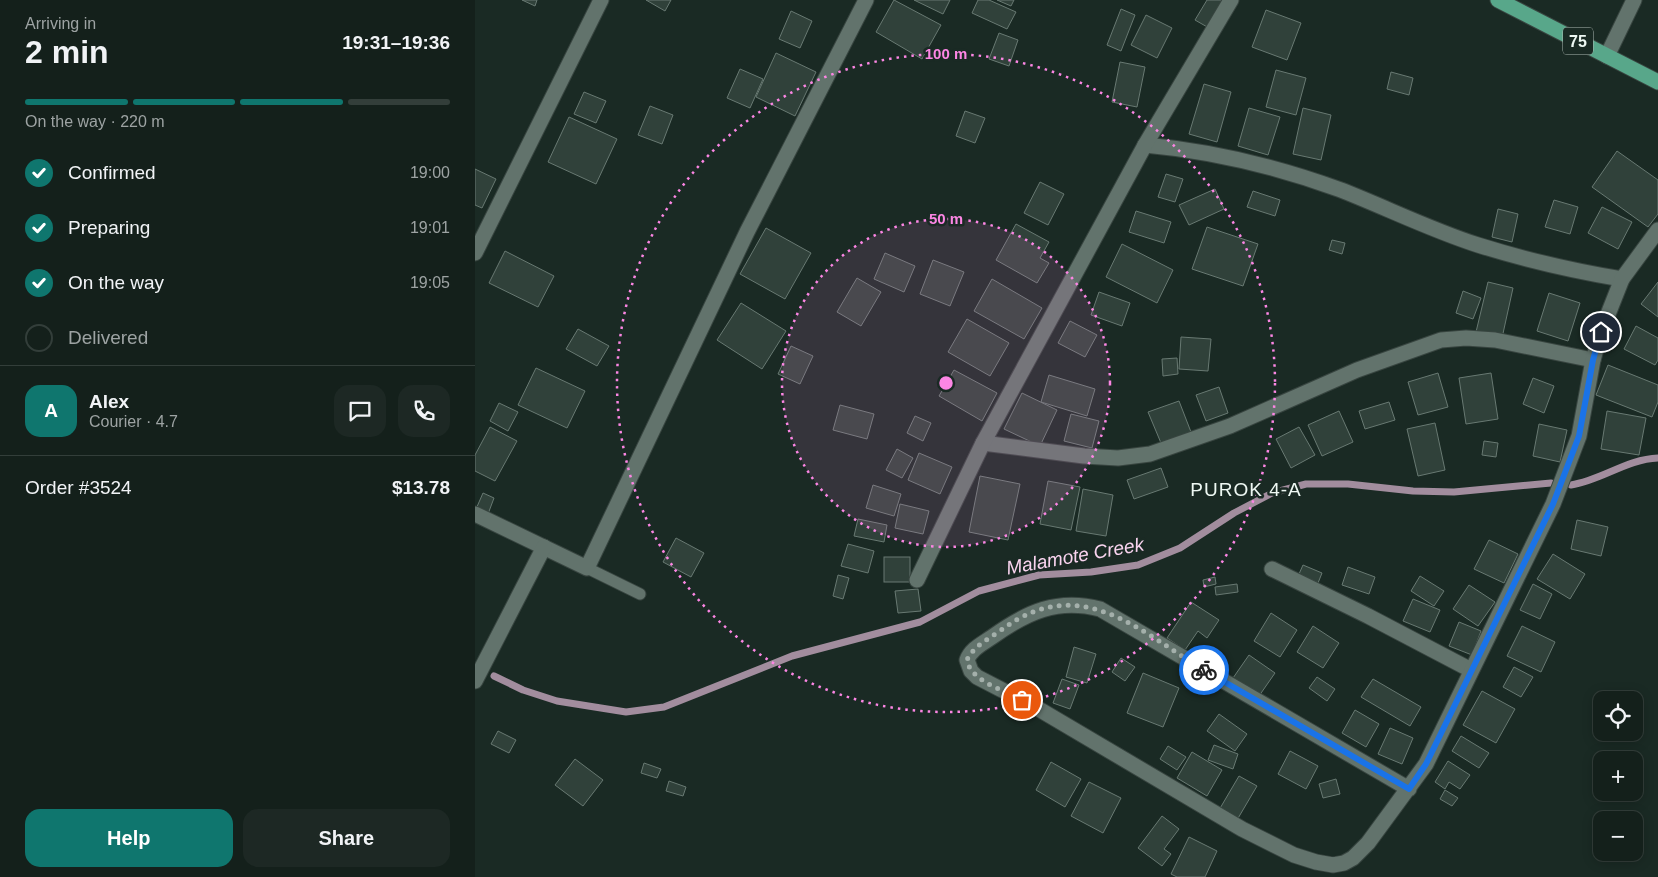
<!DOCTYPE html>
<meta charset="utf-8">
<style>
:root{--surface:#14201b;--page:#1d2824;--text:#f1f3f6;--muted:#9da3a3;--line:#333e3a;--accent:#0f766e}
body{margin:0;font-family:Helvetica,sans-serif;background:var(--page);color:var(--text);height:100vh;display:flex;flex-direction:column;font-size:19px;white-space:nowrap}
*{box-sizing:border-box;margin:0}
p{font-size:16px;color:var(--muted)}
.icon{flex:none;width:28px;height:28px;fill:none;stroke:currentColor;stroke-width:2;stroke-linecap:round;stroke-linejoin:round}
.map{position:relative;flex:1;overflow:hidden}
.panel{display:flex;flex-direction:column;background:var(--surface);width:475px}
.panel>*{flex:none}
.tools{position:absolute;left:1118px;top:691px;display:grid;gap:10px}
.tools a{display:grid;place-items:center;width:50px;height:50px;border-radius:10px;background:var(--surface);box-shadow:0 2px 12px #0003,0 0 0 1px var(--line);font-size:25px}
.pin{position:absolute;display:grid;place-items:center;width:42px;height:42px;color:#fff;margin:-21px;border:2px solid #fff;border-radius:50%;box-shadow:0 1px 5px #0007}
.courier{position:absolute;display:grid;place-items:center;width:50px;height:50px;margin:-25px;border:4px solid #1a73e8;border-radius:50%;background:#fff;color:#222;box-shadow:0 1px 6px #0007}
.head em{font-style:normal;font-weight:700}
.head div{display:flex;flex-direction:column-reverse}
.head{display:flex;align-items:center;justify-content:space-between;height:85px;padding:0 25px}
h1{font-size:32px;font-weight:700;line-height:38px}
.bar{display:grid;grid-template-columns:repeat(4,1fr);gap:8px 5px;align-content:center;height:60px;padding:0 25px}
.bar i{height:6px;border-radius:4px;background:var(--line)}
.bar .active{background:var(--accent)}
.bar p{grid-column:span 4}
.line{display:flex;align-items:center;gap:12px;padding:0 25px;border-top:1px solid var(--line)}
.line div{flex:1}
.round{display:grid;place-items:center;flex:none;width:52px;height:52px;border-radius:15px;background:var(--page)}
ol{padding:0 25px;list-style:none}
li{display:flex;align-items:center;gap:15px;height:55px}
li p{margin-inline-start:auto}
li .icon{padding:5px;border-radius:50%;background:var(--accent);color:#fff;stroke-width:4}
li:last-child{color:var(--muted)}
li i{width:28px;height:28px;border:2px solid var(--line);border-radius:50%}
.action{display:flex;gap:10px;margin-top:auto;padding:10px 25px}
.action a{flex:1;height:58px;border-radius:15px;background:var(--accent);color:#fff;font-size:20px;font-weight:700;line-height:58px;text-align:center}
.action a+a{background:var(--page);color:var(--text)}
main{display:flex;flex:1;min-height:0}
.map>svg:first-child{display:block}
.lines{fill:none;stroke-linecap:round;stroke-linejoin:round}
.stream{stroke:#a28d9e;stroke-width:7}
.building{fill:#30413a;stroke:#687972}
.service-casing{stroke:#384540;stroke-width:13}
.minor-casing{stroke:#384540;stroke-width:17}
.trunk-casing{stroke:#384540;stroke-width:17}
.service{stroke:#62736c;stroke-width:11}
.minor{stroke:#62736c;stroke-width:15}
.trunk{stroke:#58a78a;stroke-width:15}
.done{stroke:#a4b0ab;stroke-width:5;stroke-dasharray:0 9}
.route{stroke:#1a73e8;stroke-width:6}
.ring{fill:none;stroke:#fc86e4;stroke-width:2.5;stroke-dasharray:2.5 5}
.labels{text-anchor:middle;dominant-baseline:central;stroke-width:5;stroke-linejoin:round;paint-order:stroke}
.shield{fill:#1a2a24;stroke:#aebab5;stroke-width:1}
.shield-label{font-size:16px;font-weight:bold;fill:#eef8f3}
.neighbourhood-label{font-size:19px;letter-spacing:1px;fill:#eef8f3;stroke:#1a2a24}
.water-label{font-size:19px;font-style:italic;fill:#f9d4ef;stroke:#1a2a24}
.centre{fill:#fc86e4;stroke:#1a2a24;stroke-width:2.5}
.ring-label{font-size:15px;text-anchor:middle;font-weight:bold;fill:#fc86e4;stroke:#1a2a24;stroke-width:5;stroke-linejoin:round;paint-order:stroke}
</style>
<main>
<section class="panel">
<div class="head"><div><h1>2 min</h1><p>Arriving in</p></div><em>19:31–19:36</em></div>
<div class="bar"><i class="active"></i><i class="active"></i><i class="active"></i><i></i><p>On the way · 220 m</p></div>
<ol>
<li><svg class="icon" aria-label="check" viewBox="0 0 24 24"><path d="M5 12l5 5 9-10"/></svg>Confirmed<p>19:00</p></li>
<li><svg class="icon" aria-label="check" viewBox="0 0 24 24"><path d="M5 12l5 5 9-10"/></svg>Preparing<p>19:01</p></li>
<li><svg class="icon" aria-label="check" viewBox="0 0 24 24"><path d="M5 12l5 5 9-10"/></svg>On the way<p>19:05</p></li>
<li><i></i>Delivered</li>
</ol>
<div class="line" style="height:90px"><b class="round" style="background:var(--accent);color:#fff">A</b><div><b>Alex</b><p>Courier · 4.7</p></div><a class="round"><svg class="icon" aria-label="chat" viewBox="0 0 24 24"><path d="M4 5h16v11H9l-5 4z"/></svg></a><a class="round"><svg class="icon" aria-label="phone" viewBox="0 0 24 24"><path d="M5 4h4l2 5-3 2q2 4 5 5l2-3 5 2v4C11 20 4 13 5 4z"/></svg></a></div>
<div class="line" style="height:65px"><div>Order #3524</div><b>$13.78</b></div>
<div class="action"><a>Help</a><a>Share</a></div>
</section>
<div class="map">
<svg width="1183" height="877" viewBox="0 0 1183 877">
<rect width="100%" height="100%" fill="#1a2a24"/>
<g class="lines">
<g class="stream">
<path d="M1096 485C1127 480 1152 459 1183 458"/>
<path d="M19 676 48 690 82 701 151 712 189 707 317 656 445 622 504 591 564 575 616 572 663 565 705 548 759 513 797 493 831 484H873L938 491 979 492 1076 483"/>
</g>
</g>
<g class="building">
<path d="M47 0H62L60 6Z"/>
<path d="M171 0H196L190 11Z"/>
<path d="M419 0 466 25 447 59 401 32Z"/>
<path d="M439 0H475L468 14Z"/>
<path d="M503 0H514L541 12 532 29 497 13Z"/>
<path d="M522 0H539L536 6Z"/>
<path d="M732 0H748L734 28 720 20Z"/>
<path d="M646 9 660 15 646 51 632 45Z"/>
<path d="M791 10 826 23 812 60 777 47Z"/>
<path d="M316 11 337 21 325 48 304 39Z"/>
<path d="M671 15 697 28 682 58 656 45Z"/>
<path d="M524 33 543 40 534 66 514 59Z"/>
<path d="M301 53 341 72 320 116 281 97Z"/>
<path d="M645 62 670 67 662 107 637 102Z"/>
<path d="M265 69 288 79 275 108 252 98Z"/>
<path d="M801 70 831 78 821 115 791 107Z"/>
<path d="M916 72 938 78 934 95 912 89Z"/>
<path d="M729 84 756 92 742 142 714 134Z"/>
<path d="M109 92 131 101 121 123 99 114Z"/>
<path d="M175 106 198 115 187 144 163 135Z"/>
<path d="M774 108 805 117 793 155 763 146Z"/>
<path d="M828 108 856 115 846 160 818 154Z"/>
<path d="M490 111 510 118 500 143 481 136Z"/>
<path d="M94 117 142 139 121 184 73 162Z"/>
<path d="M1142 151 1183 180V214L1173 227 1117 187Z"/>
<path d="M0 169 21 179 7 208 0 205Z"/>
<path d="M691 174 708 179 700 202 683 197Z"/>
<path d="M565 182 589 194 573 225 549 213Z"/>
<path d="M740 189 749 209 714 225 704 205Z"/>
<path d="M778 191 805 200 800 216 772 207Z"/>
<path d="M1079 200 1103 207 1095 234 1070 227Z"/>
<path d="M1127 207 1157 222 1143 249 1113 233Z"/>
<path d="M1023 209 1043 214 1037 242 1017 237Z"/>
<path d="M661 211 696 222 689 243 654 232Z"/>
<path d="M541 224 574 242 565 258 574 263 562 283 521 260Z"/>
<path d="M732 227 783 244 768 286 717 269Z"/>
<path d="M291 228 336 253 310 299 265 274Z"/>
<path d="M857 240 870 243 867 254 854 250Z"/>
<path d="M647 244 698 270 682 303 631 277Z"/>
<path d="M30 251 79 276 63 307 14 283Z"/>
<path d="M410 253 440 266 429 292 399 279Z"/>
<path d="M458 260 489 272 475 306 445 294Z"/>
<path d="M382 278 406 292 386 326 362 312Z"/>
<path d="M517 279 567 308 549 339 499 311Z"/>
<path d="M1013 282 1038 288 1027 338 1001 332Z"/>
<path d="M1183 282V317L1166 304Z"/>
<path d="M988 291 1006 298 998 319 981 313Z"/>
<path d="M624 292 655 303 647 326 616 315Z"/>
<path d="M1074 293 1105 303 1093 341 1062 331Z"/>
<path d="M266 303 311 331 287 369 242 340Z"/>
<path d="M492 319 534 343 515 376 473 352Z"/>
<path d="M595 321 622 335 610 357 583 343Z"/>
<path d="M1161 326 1183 338V360L1180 365 1149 349Z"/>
<path d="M103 329 134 346 122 366 91 349Z"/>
<path d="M706 337 736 339 733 371 704 369Z"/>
<path d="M316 346 338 356 325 384 303 374Z"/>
<path d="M702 358 703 374 688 376 687 359Z"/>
<path d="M1133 365 1183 385V402L1177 417 1121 395Z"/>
<path d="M61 368 110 391 92 428 43 405Z"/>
<path d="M479 370 522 393 507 421 464 396Z"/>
<path d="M963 373 973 407 943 415 933 382Z"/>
<path d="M1016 373 1023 419 991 424 984 378Z"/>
<path d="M574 375 620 389 612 416 566 402Z"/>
<path d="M1058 378 1079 386 1069 413 1048 404Z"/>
<path d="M744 387 753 413 731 421 721 395Z"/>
<path d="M547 393 582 410 565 446 529 429Z"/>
<path d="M704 401 716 432 686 443 673 412Z"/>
<path d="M914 402 920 420 890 429 884 411Z"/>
<path d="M24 403 43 412 33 431 15 421Z"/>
<path d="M365 405 399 414 392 439 358 430Z"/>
<path d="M864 411 878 442 847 456 833 425Z"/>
<path d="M1132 411 1171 418 1164 455 1126 449Z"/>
<path d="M596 414 624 421 617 448 589 441Z"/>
<path d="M440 416 456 423 448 441 432 433Z"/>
<path d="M960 423 970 470 943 476 932 429Z"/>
<path d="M1064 424 1092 430 1085 462 1058 456Z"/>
<path d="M15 427 42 441 20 481 0 471V455Z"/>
<path d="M824 427 840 455 816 468 801 439Z"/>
<path d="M1009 441 1023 443 1021 457 1007 455Z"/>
<path d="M422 449 438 458 427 478 411 470Z"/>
<path d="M444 453 477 467 465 494 433 480Z"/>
<path d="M686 468 693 487 659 499 652 480Z"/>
<path d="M505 476 545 484 533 540 494 532Z"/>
<path d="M573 481 605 487 596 530 565 524Z"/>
<path d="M398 485 426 494 419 516 391 508Z"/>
<path d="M608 489 638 495 631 536 601 531Z"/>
<path d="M8 493 19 498 13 514 1 509Z"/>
<path d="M425 504 454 511 448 534 420 528Z"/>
<path d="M383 519 412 525 409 542 379 536Z"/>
<path d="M1102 520 1133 527 1126 556 1096 549Z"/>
<path d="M201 538 229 553 216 577 188 562Z"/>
<path d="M1014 540 1043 554 1029 583 999 569Z"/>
<path d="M373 544 399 551 393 573 366 566Z"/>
<path d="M1078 554 1110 574 1095 599 1062 579Z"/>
<rect x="409" y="557" width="26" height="25"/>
<path d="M828 565 847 573 843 583 824 574Z"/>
<path d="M873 567 900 577 894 594 867 585Z"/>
<path d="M363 575 374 578 368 599 358 596Z"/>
<path d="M945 576 969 591 959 606 936 591Z"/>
<path d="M740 577 741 584 729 587 728 580Z"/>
<path d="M762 584 763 592 741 595 740 587Z"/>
<path d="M1058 584 1077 594 1065 619 1045 610Z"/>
<path d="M994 585 1020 602 1003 626 978 609Z"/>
<path d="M443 589 446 611 423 613 420 591Z"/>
<path d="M938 599 965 610 955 632 928 621Z"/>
<path d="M716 602 744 620 732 638 723 631 710 650 692 638Z"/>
<path d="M796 613 822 630 805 657 779 641Z"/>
<path d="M984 622 1006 631 997 655 974 646Z"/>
<path d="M838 626 864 643 848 668 822 652Z"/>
<path d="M1047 626 1080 642 1066 672 1032 656Z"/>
<path d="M599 647 621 654 612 683 591 677Z"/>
<path d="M774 655 800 673 784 696 758 678Z"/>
<path d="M646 658 660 667 650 681 637 672Z"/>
<path d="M1039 667 1058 677 1046 697 1028 687Z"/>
<path d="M668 673 704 688 688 727 652 713Z"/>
<path d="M842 677 860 689 852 701 834 688Z"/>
<path d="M587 679 604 685 595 709 578 703Z"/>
<path d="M898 679 946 707 935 726 886 697Z"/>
<path d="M1007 691 1040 709 1021 743 988 725Z"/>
<path d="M880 710 904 724 891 747 867 733Z"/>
<path d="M744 714 772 734 760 751 732 731Z"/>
<path d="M915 728 938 738 927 764 903 754Z"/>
<path d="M23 731 41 740 34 753 16 744Z"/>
<path d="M986 736 1014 753 1004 768 977 751Z"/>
<path d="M739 745 763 754 758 769 733 760Z"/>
<path d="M693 746 711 757 702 770 685 759Z"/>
<path d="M815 751 843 766 831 789 803 774Z"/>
<path d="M717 752 747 770 732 796 702 778Z"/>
<path d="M100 759 128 780 108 806 80 785Z"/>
<path d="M973 761 995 775 985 789 974 782 970 789 960 782Z"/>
<path d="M576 762 606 779 590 807 561 790Z"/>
<path d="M169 763 186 769 182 778 166 773Z"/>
<path d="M764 776 782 786 762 820 744 810Z"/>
<path d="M861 779 865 794 848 798 844 784Z"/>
<path d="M194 781 211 787 208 796 191 791Z"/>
<path d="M614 782 646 798 628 833 596 816Z"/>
<path d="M970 790 983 798 977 806 965 799Z"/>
<path d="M687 816 704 829 689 849 696 854 687 866 663 848Z"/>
<path d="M714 837 742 851 730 877H702L696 874Z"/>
</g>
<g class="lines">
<g class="service-casing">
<path id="service" d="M112 568 165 594"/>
</g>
<g class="minor-casing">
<g id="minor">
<path d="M1132 56 1159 0"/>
<path d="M670 145C737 151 803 167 866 190 912 208 956 230 1003 245 1051 260 1099 271 1147 279"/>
<path d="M0 253 126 0"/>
<path d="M508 443 609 456 643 458 675 454 755 426 882 370 966 340 991 338 1020 340 1118 360"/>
<path d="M0 514 112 568 272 232 391 0"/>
<path d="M797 569 893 616 996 670"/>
<path d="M442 580 508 443 670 145 756 0"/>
<path d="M0 681 69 547"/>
<path d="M934 789 625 609C582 598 552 612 517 637 507 644 496 649 492 660L496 671 502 677 562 708 767 829 819 855 841 862 858 865 869 863 878 858 893 843 951 764 1078 504 1104 436 1118 360 1126 332 1147 279 1183 230"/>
</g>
</g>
<g class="trunk-casing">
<path id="trunk" d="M1023 0 1183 82"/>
</g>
<use href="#service" class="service"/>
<use href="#minor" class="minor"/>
<use href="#trunk" class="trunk"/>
</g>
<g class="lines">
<path class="done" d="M547 700C531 691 495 681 492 660 498 646 517 637 529 628 606 573 663 630 729 670"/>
<path class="route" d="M729 670 934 789 951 764 1078 504 1104 436 1118 360 1126 332"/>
</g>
<circle cx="471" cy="383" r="164" fill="#fc86e4" fill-opacity=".12"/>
<g class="ring">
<circle cx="471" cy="383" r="164"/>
<circle cx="471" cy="383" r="329"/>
</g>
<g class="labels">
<rect class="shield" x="1088" y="27.5" width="30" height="27" rx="4"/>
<g class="shield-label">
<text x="1103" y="41">75</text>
</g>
<g class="neighbourhood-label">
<text x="771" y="489">PUROK 4-A</text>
</g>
<g class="water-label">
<text transform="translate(600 556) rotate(-10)">Malamote Creek</text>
</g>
</g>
<circle cx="471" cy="383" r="8" class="centre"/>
<g class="ring-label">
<text x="471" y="59">100 m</text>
<text x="471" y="224">50 m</text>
</g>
</svg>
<div class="tools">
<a><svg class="icon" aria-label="locate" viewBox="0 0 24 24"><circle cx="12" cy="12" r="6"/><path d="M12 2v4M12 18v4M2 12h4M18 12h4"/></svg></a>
<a>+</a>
<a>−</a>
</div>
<div class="pin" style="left:547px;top:700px;background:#ea580c"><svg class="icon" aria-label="bag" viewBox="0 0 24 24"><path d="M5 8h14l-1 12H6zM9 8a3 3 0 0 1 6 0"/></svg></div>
<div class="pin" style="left:1126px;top:332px;background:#1f2937"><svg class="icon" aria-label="home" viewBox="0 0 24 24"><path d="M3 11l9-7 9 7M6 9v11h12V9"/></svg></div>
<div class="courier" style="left:729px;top:670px"><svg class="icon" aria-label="bike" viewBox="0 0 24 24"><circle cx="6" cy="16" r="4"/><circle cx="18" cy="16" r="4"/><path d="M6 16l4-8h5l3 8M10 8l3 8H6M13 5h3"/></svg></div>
</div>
</main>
